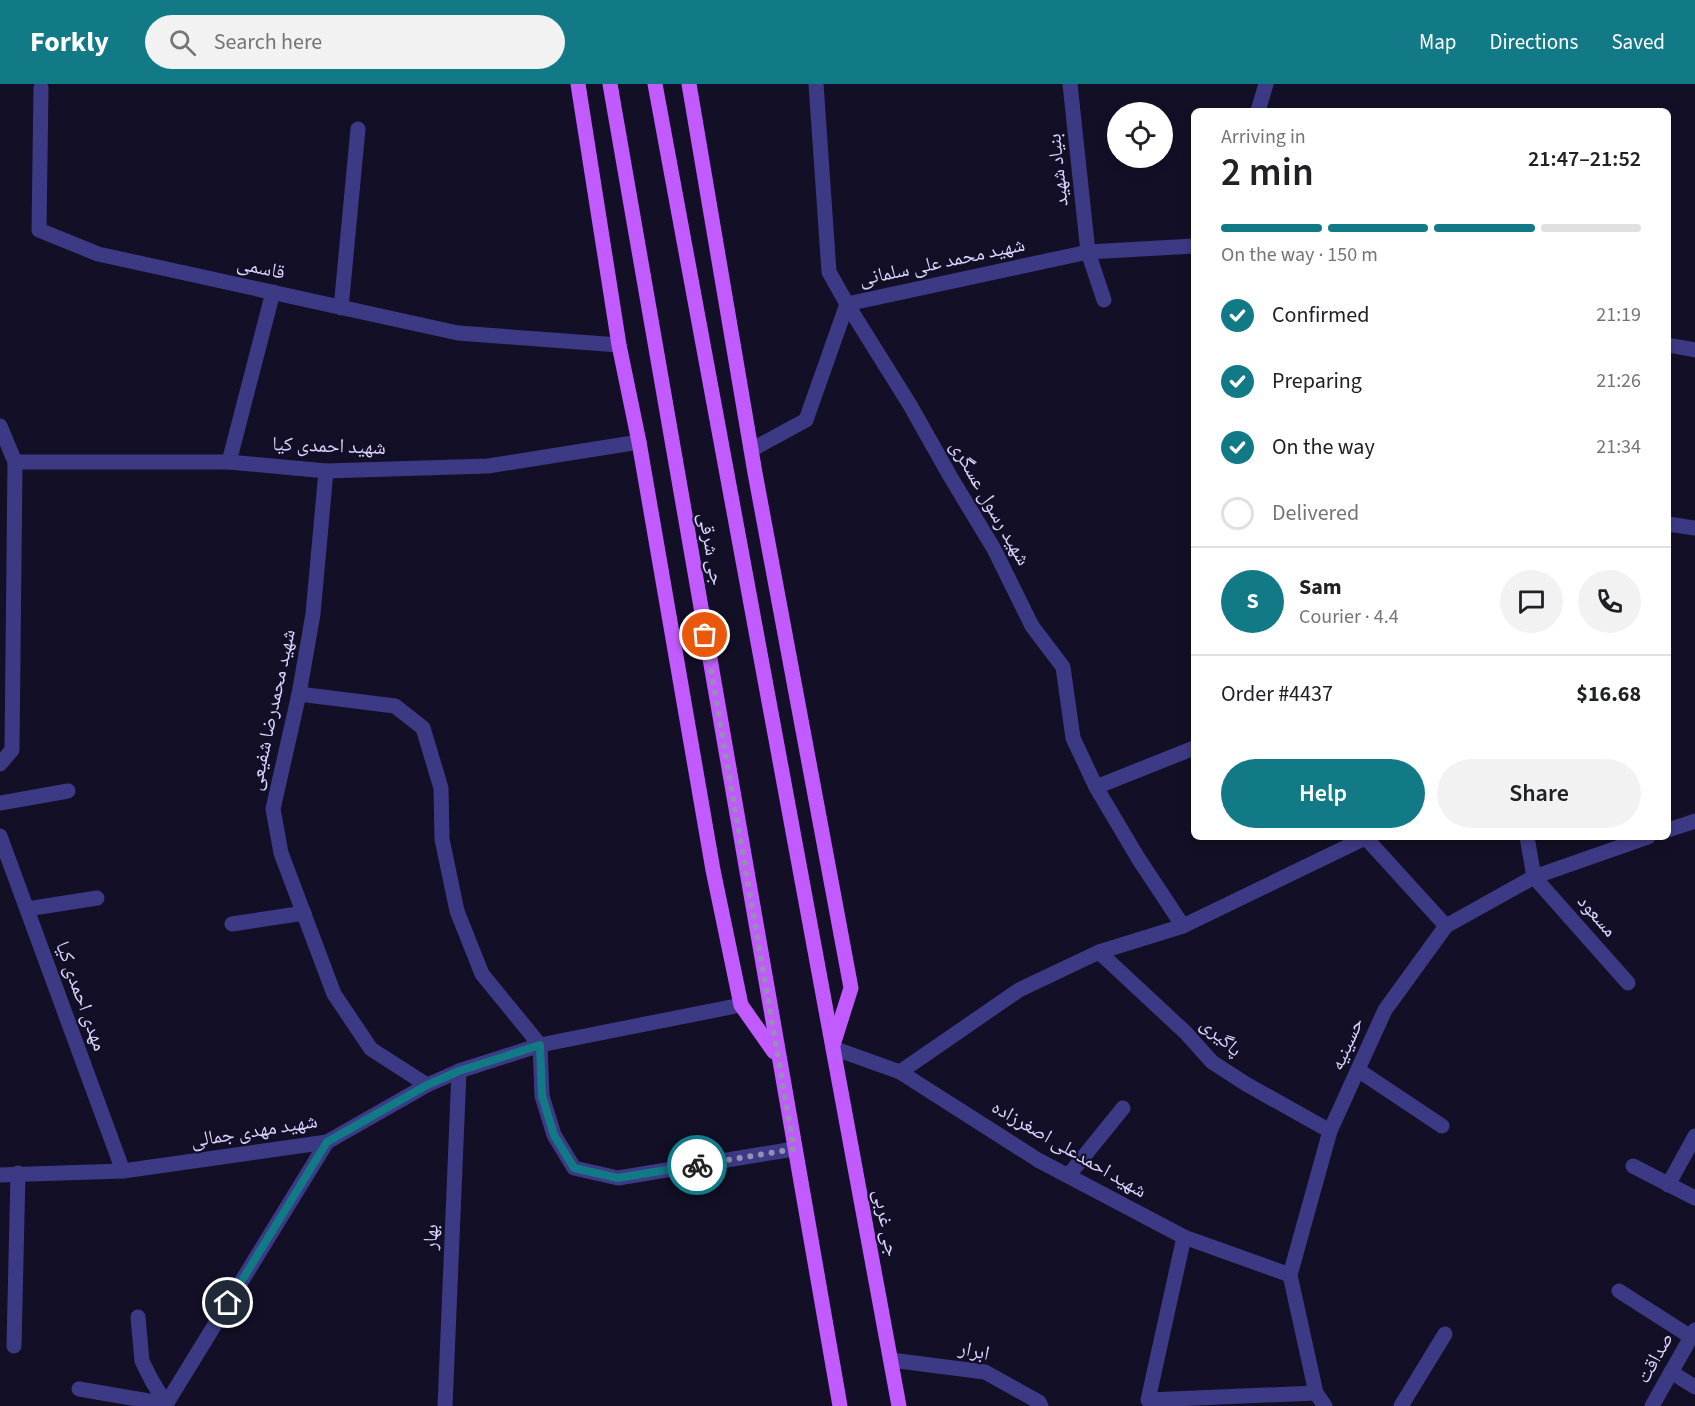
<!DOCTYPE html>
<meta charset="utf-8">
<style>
:root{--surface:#fff;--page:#f2f2f2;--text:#202124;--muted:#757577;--line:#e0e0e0;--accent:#127987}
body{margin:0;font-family:"Source Sans 3","Noto Naskh Arabic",sans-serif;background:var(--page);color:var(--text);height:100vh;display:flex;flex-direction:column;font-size:22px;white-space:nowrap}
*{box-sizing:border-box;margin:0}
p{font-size:20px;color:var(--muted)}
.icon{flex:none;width:33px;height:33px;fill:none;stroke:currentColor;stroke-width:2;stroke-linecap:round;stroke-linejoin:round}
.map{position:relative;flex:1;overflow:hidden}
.panel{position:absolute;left:1191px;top:24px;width:480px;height:732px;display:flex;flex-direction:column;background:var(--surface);border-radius:9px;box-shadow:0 3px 9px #0003}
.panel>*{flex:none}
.fabs{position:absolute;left:1107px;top:18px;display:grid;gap:12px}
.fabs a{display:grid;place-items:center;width:66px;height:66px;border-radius:50%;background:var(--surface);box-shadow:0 3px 9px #0003;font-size:30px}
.pin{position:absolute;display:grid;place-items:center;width:51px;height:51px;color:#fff;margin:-26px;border:3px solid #fff;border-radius:50%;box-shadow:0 2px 6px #0007}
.courier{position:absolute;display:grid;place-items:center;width:60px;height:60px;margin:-30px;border:4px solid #127987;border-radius:50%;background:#fff;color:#222;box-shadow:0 2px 8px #0007}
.head em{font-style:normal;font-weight:600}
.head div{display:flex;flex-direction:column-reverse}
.head{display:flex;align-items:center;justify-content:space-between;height:102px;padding:0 30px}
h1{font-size:39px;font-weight:600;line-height:45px}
.bar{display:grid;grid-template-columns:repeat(4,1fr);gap:9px 6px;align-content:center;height:72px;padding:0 30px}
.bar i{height:8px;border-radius:4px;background:var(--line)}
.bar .current{background:var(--accent)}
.bar p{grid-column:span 4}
.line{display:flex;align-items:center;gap:15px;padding:0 30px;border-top:2px solid var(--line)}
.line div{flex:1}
.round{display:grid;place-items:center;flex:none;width:63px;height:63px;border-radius:32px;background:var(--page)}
ol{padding:0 30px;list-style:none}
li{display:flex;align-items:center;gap:18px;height:66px}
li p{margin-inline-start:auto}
li .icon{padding:6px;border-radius:50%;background:var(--accent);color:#fff;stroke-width:4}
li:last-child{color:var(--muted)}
li i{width:33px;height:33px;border:3px solid var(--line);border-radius:50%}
.cta{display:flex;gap:12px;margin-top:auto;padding:12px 30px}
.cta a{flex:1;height:69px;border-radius:36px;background:var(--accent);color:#fff;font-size:24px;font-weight:600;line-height:69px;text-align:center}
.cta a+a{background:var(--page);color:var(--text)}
header{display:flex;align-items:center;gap:36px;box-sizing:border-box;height:84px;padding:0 30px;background:var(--accent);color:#fff}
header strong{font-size:28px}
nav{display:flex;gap:33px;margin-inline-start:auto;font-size:21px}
.search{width:420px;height:54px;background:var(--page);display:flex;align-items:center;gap:15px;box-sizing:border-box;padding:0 21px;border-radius:33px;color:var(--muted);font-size:22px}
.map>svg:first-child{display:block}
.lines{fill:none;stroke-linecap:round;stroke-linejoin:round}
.minor{stroke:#3d3a85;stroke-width:15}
.major{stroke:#c25bff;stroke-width:15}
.done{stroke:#948fb3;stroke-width:6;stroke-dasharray:0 10.8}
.route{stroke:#127987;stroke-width:8}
.labels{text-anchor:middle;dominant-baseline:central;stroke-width:4.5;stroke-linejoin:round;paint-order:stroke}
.street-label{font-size:20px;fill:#d9d4ff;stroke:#130f26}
</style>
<header>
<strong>Forkly</strong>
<div class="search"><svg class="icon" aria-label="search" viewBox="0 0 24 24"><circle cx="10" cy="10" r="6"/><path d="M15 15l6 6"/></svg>Search here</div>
<nav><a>Map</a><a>Directions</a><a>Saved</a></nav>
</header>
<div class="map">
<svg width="1695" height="1322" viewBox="0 0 1695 1322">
<rect width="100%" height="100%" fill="#130f26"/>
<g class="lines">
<g class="minor">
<path d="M816 0 829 188 847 220 910 321 950 392 994 465 1032 542 1063 583 1073 654 1096 703 1138 774 1183 842"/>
<path d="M1070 0 1088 168 1104 216"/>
<path d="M41 4 39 146 98 170 458 249 619 261"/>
<path d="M1258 27 1266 0"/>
<path d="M341 224 358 45"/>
<path d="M1668 261 1695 266"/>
<path d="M0 342 15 378 12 666 0 680"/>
<path d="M751 366 806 336 847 220 1088 168 1194 162"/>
<path d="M15 378H229L326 387 488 382 639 358"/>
<path d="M229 378 273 208"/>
<path d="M326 387 313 530 299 610 273 725 281 769 334 910 371 965 427 1001"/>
<path d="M1668 440 1695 444"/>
<path d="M299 610 395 622 423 644 441 704 442 755 457 827 482 890 540 961 542 1012 554 1051 574 1084 618 1094 794 1065"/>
<path d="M1096 703 1194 664"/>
<path d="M0 719 68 707"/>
<path d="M1668 746 1695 737"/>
<path d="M0 752 123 1087"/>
<path d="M1365 753 1446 842"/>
<path d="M1527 753 1534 793 1628 899"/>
<path d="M27 825 97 814"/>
<path d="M232 840 304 829"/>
<path d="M1099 868 1186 949 1212 978 1246 1000 1330 1047"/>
<path d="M833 964 900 988 1038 1076 1184 1153 1290 1191"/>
<path d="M1358 986 1442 1042"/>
<path d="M900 988 1019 906 1099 868 1183 842 1365 754"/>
<path d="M1633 1082 1695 1114"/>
<path d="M0 1091 123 1087 327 1058 427 1001 459 987 540 961 741 921"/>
<path d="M1068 1092 1123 1024"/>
<path d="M1668 1101 1695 1052"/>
<path d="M1184 1153 1148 1316 1316 1309"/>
<path d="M1619 1207 1691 1253"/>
<path d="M138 1233 142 1277 152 1297 166 1320"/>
<path d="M14 1262 18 1089"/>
<path d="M891 1276 985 1288 1039 1318 1041 1322"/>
<path d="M1671 1288 1695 1303"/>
<path d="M79 1305 166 1320"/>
<path d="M165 1322 327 1058"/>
<path d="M445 1322 459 987"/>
<path d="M1325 1322 1316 1309 1290 1191 1330 1047 1385 926 1446 842 1534 793 1648 753"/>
<path d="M1401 1322 1445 1250"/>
<path d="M1652 1322 1695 1246"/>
</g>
<g class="major">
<path d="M578 0 619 261 639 358 713 786 741 921 774 968"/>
<path d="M610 0 840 1322"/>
<path d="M655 0 899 1322"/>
<path d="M689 0 755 389 851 904 833 961"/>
</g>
</g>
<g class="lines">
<path class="done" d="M697 1081 794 1065 705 551"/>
<path class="route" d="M228 1219 327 1058 427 1001 459 987 540 961 542 1012 554 1051 574 1084 618 1094 697 1081"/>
</g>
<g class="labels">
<g class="street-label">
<text transform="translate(1058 86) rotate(-96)">بنیاد شهید</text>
<text transform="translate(942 178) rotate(-12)">شهید محمد علی سلمانی</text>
<text transform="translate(261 184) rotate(12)">قاسمی</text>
<text transform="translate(329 362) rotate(2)">شهید احمدی کیا</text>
<text transform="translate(990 419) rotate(60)">شهید رسول عسگری</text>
<text transform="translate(711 465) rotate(80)">جی شرقی</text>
<text transform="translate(272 626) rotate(-78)">شهید محمدرضا شفیعی</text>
<text transform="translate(1597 832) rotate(49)">مسعود</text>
<text transform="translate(81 912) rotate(70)">مهدی احمدی کیا</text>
<text transform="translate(1221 953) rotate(42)">پاگیری</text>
<text transform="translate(1347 960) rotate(-66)">حسینیه</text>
<text transform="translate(254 1047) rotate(-9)">شهید مهدی جمالی</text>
<text transform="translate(1069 1065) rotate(30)">شهید احمدعلی اصغرزاده</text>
<text transform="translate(886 1139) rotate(79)">جی غربی</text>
<text transform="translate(431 1153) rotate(-87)">بهار</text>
<text transform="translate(974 1267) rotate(12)">ابرار</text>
<text transform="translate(1655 1274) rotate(-61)">صداقت</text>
</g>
</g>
</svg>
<div class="fabs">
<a><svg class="icon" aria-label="locate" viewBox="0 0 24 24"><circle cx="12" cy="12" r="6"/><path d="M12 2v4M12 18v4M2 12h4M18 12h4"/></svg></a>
</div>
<div class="pin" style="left:705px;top:551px;background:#ea580c"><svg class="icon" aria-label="bag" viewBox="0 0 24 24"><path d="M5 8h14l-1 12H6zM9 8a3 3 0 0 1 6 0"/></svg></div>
<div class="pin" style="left:228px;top:1219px;background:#1f2937"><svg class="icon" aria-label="home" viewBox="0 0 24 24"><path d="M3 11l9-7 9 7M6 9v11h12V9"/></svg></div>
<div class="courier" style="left:697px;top:1081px"><svg class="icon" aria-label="bike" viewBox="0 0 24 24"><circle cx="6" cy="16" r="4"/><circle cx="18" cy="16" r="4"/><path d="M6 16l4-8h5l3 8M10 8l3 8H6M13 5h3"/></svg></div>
<section class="panel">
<div class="head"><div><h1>2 min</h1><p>Arriving in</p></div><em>21:47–21:52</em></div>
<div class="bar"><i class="current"></i><i class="current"></i><i class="current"></i><i></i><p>On the way · 150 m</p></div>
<ol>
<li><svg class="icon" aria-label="check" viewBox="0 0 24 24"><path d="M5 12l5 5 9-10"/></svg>Confirmed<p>21:19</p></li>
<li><svg class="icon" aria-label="check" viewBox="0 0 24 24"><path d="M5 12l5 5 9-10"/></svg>Preparing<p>21:26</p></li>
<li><svg class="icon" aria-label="check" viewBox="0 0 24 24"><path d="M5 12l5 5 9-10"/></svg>On the way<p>21:34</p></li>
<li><i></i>Delivered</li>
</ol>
<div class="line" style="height:108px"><b class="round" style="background:var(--accent);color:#fff">S</b><div><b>Sam</b><p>Courier · 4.4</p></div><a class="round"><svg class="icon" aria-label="chat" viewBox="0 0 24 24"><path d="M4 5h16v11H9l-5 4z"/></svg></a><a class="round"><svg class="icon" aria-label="phone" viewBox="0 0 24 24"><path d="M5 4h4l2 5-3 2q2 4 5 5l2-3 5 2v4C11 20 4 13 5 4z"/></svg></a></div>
<div class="line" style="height:78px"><div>Order #4437</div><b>$16.68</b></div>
<div class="cta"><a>Help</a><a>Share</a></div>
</section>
</div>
